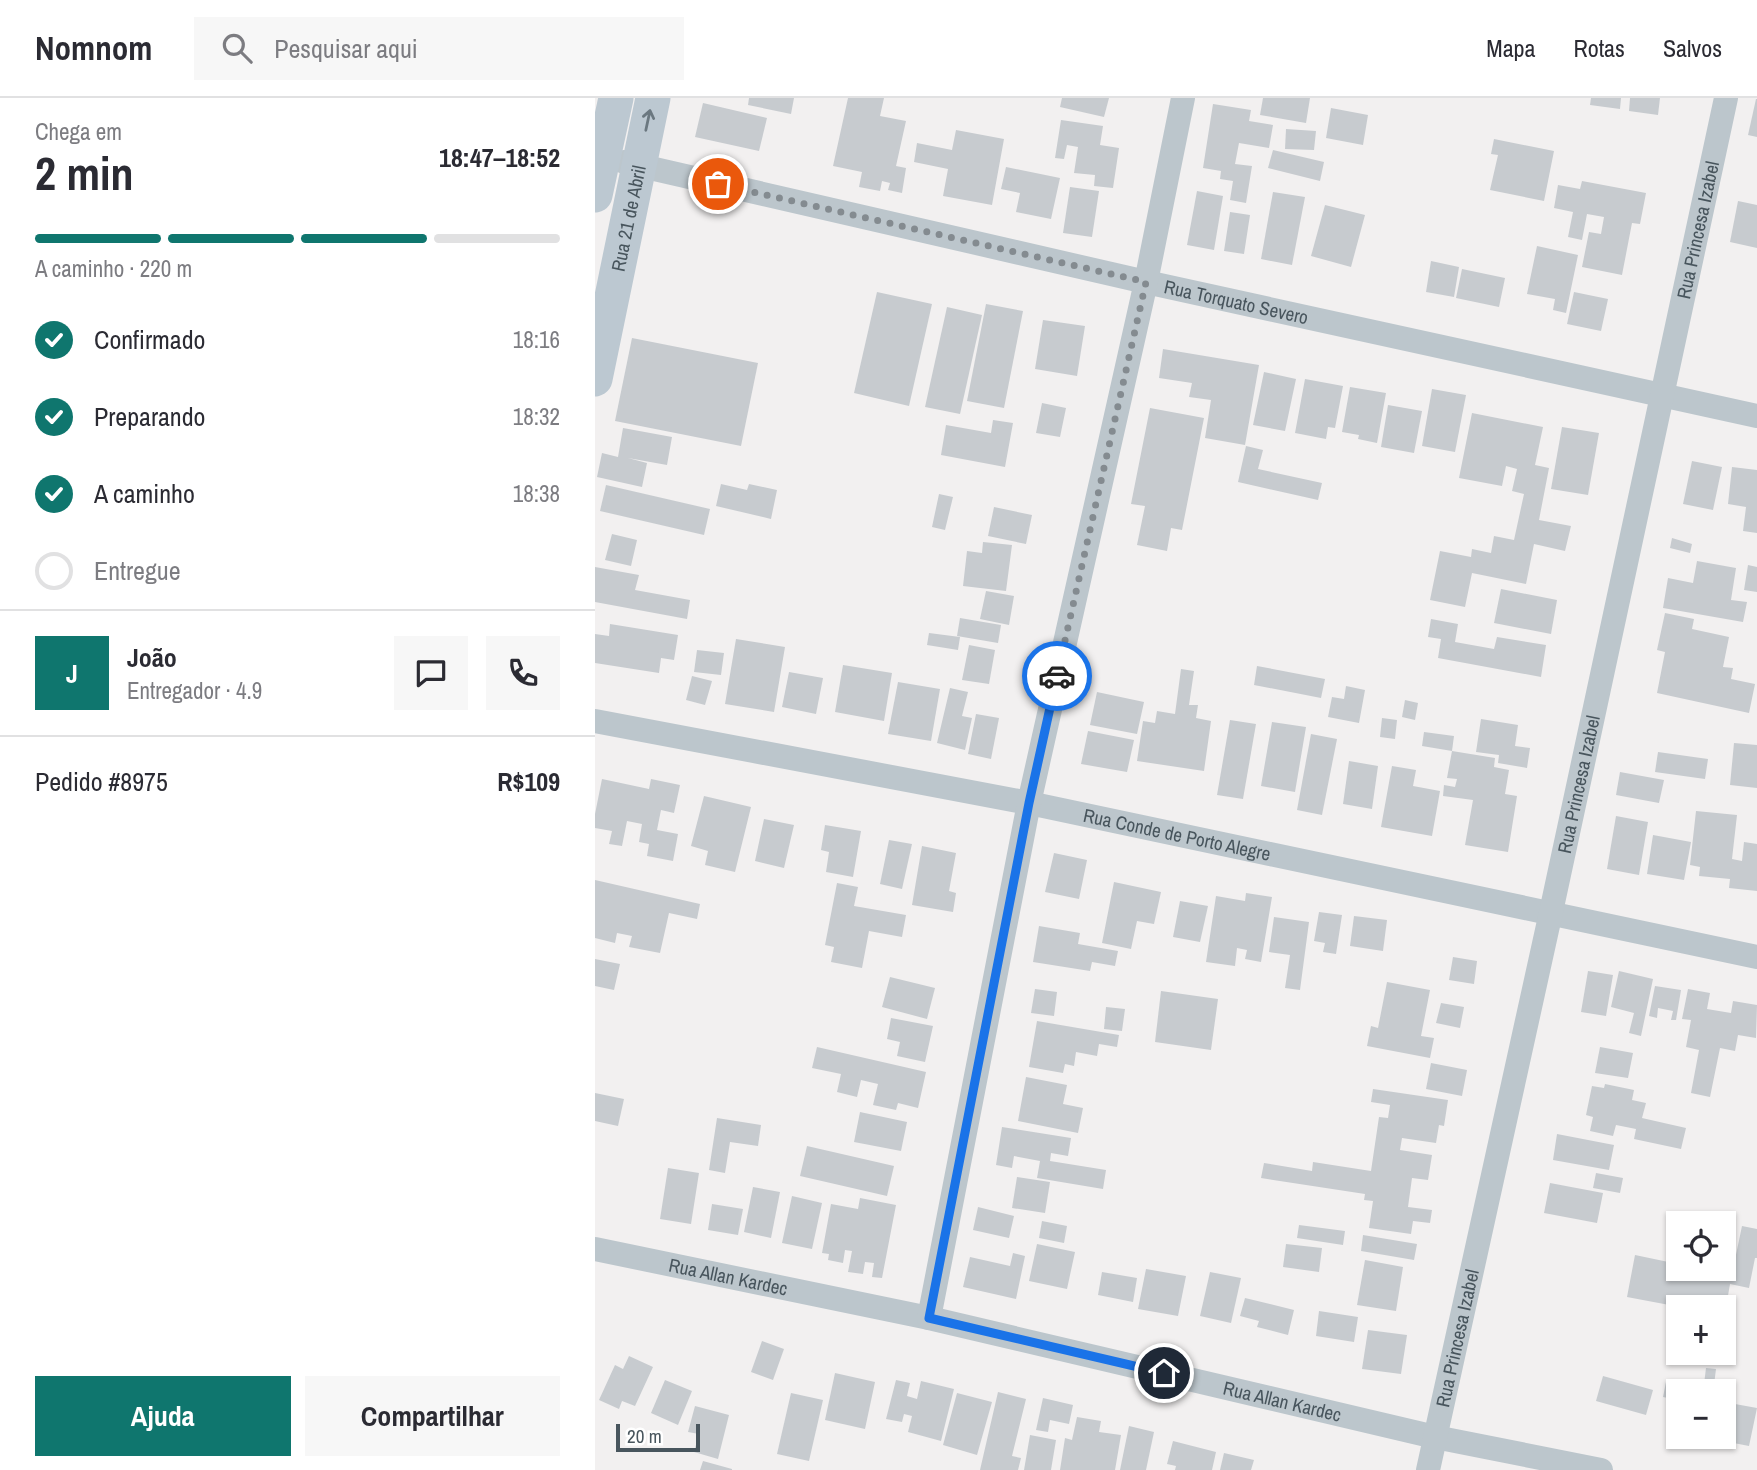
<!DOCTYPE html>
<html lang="pt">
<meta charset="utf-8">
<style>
:root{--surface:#fff;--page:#f7f7f7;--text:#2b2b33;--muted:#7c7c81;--line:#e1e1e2;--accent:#0f766e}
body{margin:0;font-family:"Archivo Narrow",sans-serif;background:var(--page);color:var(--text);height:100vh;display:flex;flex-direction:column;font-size:26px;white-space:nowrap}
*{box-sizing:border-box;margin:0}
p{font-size:23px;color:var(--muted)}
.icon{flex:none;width:38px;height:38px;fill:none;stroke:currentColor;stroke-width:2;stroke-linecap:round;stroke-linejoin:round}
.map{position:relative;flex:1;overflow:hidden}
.details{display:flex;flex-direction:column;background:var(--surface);width:595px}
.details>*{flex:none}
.controls{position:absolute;left:1071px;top:1113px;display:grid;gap:14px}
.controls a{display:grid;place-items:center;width:70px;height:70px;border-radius:0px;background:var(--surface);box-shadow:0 2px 5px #0004;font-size:35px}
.scale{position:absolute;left:21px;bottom:18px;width:84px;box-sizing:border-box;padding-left:7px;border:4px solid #48555d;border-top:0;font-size:19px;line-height:24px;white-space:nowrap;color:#48555d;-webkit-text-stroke:5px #fff;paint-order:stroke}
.pin{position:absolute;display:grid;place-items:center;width:60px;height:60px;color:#fff;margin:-30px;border:4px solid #fff;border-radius:50%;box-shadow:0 2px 7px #0007}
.courier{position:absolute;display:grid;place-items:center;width:70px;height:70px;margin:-35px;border:5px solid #1a73e8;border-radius:50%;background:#fff;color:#222;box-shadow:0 2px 9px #0007}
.head em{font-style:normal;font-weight:800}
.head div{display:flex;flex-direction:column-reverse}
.head{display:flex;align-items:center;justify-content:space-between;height:119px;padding:0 35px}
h1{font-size:46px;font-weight:800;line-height:52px}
.bar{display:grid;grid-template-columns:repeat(4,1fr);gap:10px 7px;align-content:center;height:84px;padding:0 35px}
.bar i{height:9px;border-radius:5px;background:var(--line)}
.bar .on{background:var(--accent)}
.bar p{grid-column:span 4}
.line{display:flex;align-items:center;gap:18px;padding:0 35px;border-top:2px solid var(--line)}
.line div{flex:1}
.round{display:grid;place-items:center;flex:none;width:74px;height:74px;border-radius:0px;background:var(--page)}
ol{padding:0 35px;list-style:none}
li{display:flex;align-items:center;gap:21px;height:77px}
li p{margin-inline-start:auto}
li .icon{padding:7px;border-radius:50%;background:var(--accent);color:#fff;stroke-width:4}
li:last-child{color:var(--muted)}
li i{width:38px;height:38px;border:4px solid var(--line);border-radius:50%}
.button{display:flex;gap:14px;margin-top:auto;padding:14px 35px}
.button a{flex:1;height:80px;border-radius:0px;background:var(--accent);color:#fff;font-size:28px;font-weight:800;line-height:80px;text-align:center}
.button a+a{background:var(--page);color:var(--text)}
header{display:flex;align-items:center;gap:42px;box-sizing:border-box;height:98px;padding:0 35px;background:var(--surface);border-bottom:2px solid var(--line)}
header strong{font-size:33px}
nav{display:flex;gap:38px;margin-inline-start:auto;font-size:24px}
.search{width:490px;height:63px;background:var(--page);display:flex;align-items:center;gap:18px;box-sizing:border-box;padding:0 24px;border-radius:0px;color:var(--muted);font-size:26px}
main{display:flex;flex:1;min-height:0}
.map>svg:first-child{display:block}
.building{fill:#c7cbcf}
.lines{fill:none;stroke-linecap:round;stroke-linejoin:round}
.street{stroke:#bcc6cc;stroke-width:24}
.secondary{stroke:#bcc8d1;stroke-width:35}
.oneway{stroke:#6b7880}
.done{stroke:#848b90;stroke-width:7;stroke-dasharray:0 12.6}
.route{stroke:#1a73e8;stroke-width:9}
.labels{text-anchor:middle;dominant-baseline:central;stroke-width:5;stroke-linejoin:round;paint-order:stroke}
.street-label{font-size:19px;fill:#48555d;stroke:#fff}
</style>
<header>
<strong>Nomnom</strong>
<div class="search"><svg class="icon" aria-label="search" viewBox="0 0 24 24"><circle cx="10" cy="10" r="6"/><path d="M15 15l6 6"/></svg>Pesquisar aqui</div>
<nav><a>Mapa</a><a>Rotas</a><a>Salvos</a></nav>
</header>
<main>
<section class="details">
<div class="head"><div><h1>2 min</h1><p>Chega em</p></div><em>18:47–18:52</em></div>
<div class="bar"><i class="on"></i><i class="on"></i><i class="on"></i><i></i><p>A caminho · 220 m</p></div>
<ol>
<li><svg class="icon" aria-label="check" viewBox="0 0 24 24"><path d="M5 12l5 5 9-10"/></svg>Confirmado<p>18:16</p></li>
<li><svg class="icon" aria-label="check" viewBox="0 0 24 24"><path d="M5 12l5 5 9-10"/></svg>Preparando<p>18:32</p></li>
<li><svg class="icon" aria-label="check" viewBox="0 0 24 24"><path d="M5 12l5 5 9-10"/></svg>A caminho<p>18:38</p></li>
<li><i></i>Entregue</li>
</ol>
<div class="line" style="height:126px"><b class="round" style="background:var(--accent);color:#fff">J</b><div><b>João</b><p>Entregador · 4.9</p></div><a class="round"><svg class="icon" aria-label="chat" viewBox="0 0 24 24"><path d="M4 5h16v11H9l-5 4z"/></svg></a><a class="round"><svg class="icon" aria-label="phone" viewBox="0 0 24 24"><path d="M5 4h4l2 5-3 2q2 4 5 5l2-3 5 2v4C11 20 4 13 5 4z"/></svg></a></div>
<div class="line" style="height:91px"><div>Pedido #8975</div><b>R$109</b></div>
<div class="button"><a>Ajuda</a><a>Compartilhar</a></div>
</section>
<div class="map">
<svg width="1162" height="1372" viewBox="0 0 1162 1372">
<rect width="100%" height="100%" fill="#f2f0f0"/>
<g class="building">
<path d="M154 0H199L196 16 153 7Z"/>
<path d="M253 0H289L285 18 311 23 301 68 311 70 307 95 293 92 295 85 287 83 285 93 264 89 267 74 238 68Z"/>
<path d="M467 0H514L509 19 465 9Z"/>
<path d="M668 0H715L711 25 665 17Z"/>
<path d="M996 0H1026L1025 11 995 7Z"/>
<path d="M1035 0H1065L1063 17 1034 13Z"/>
<path d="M1161 1H1162V39L1153 37Z"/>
<path d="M108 5 172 20 164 53 100 39Z"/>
<path d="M618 6 656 12 654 23 678 27 674 50 644 45 640 66 657 68 651 105 635 102 638 83 625 81 626 73 608 70Z"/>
<path d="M736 10 773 17 768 47 731 40Z"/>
<path d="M466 22 508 28 505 47 524 50 518 90 499 88 500 77 479 75 483 49 472 47 469 61 460 60Z"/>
<path d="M691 31 721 33 719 52 690 51Z"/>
<path d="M361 32 409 41 397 107 348 98 353 71 319 64 322 45 357 52Z"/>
<path d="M899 41 959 53 949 103 895 92 903 57 896 56Z"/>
<path d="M678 52 729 64 725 83 673 70Z"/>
<path d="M411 69 465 80 456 121 421 114 425 95 406 91Z"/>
<path d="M987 83 1051 95 1045 126 1037 125 1027 177 987 169 994 134 1006 136 1009 119 992 116 987 142 973 139 978 114 959 110 963 87 985 91Z"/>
<path d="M475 89 504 93 497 139 468 135Z"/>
<path d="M602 93 628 98 619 152 592 147Z"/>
<path d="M678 94 710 99 697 167 666 161Z"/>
<path d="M1143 103 1162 107V150L1135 144Z"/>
<path d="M730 107 770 117 756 169 716 158Z"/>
<path d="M635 114 655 117 649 156 629 153Z"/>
<path d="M942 148 983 157 971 215 958 212 960 201 932 196Z"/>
<path d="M836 163 864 169 859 199 831 194Z"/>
<path d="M867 171 910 180 904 209 861 200Z"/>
<path d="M282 194 337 206 314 308 259 295Z"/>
<path d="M979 194 1013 201 1006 233 972 226Z"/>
<path d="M391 206 428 213 409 310 372 303Z"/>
<path d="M352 209 387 217 365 316 330 309Z"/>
<path d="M448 222 490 228 482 278 440 271Z"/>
<path d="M37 240 163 265 146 348 20 323Z"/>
<path d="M568 251 664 267 650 347 610 340 616 302 594 299 597 285 564 280Z"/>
<path d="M669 274 701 281 690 333 658 327Z"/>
<path d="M710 281 748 288 740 330 733 329 731 341 700 335Z"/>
<path d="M755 289 791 295 782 345 763 341 764 337 747 334Z"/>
<path d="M837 291 871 297 860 354 827 348Z"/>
<path d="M447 305 471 310 465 339 441 335Z"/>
<path d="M793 307 827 313 819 355 786 349Z"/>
<path d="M555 310 609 320 587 432 576 430 572 453 542 447 550 408 536 406Z"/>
<path d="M877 315 948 329 940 367 954 370 944 422 976 428 970 453 939 446 931 486 877 475 870 509 835 502 845 453 876 459 877 451 896 455 899 438 919 442 929 396 917 393 922 371 911 368 907 388 864 380Z"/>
<path d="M398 322 418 325 410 369 346 357 351 327 396 335Z"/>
<path d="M967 329 1004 335 993 397 956 391Z"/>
<path d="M28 330 77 339 72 367 33 360 52 365 47 389 2 379 7 355 23 359Z"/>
<path d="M651 348 668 352 663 371 727 385 723 402 643 384Z"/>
<path d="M1097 363 1127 369 1118 412 1088 406Z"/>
<path d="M1137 369 1162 372V435L1148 433 1151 409 1133 406Z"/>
<path d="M126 386 152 392 154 386 182 392 176 421 121 408Z"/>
<path d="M11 387 115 411 109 437 5 413Z"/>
<path d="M344 396 358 399 350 432 337 429Z"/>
<path d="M399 409 437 417 431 446 393 438Z"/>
<path d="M17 436 42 442 36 468 10 462Z"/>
<path d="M1077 440 1097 446 1095 455 1075 450Z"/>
<path d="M388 444 417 447 411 493 368 488 372 453 387 455Z"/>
<path d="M1102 463 1141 470 1136 502 1152 504 1148 524 1068 510 1073 480 1098 485Z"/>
<path d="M1153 467 1162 469V494L1149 492Z"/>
<path d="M0 469 44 477 40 492 95 502 92 521 0 504Z"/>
<path d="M906 491 962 502 956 536 899 525Z"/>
<path d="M391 493 419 498 414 527 385 521Z"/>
<path d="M1070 515 1099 521 1097 531 1134 539 1128 569 1138 570 1136 581 1160 586 1154 615 1062 595 1070 554 1062 552Z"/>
<path d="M365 520 406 527 403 545 362 538Z"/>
<path d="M836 521 863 526 860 544 899 551 902 539 951 547 946 579 843 560 846 541 833 539Z"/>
<path d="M15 526 83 537 79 562 66 560 64 575 0 565V536L14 538Z"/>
<path d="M334 535 365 539 363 552 332 547Z"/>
<path d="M141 541 190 549 179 614 130 606Z"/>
<path d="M374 547 400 552 394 586 367 582Z"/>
<path d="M102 552 129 555 126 577 99 574Z"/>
<path d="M248 567 297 575 289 623 240 614Z"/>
<path d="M662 568 730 581 726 600 659 587Z"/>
<path d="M586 571 599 573 594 607H603L601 620 616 623 609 673 542 663 548 623 560 625 562 613 580 616Z"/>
<path d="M194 574 228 580 221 616 187 609Z"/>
<path d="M97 578 117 583 110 607 91 602Z"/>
<path d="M303 584 345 591 336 643 293 636Z"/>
<path d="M751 588 770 592 764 625 733 619 737 599 749 601Z"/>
<path d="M355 590 373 594 367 618 377 620 370 652 342 645Z"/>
<path d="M502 594 549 604 542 636 495 627Z"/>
<path d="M810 602 823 605 820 622 807 619Z"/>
<path d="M381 616 404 620 396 661 373 656Z"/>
<path d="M787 620 802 622 800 641 785 639Z"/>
<path d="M886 621 923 627 920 648 935 650 932 670 903 665 904 657 881 654Z"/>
<path d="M635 622 661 626 648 701 622 697Z"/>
<path d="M677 624 711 629 700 694 666 688Z"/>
<path d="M493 633 539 642 532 674 486 666Z"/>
<path d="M829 634 859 638 857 653 827 648Z"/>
<path d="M716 636 742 641 727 717 702 712Z"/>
<path d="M1139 645 1162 647V690L1135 687Z"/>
<path d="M857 653 900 660 899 669 914 672 910 696 922 698 913 754 870 747 878 702 848 698 849 687 860 689 862 681 852 680Z"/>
<path d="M1063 654 1113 661 1110 681 1060 674Z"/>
<path d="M754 663 783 668 777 711 748 706Z"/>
<path d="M797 668 821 672 818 688 845 693 837 738 786 729Z"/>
<path d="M1025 674 1069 682 1064 705 1021 697Z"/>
<path d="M7 681 54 691 56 681 85 687 79 715 66 712 62 732 83 736 78 763 52 758 54 746 44 744 47 726 32 723 27 748 14 746 17 733 0 730V716Z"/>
<path d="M109 698 156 709 140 774 110 767 113 753 96 748Z"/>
<path d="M1101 713 1142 717 1137 761 1147 763 1149 744 1162 746V793L1134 790 1135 781 1104 778 1105 769 1095 767Z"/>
<path d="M1021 718 1053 724 1044 777 1012 771Z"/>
<path d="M169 721 199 727 189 770 160 763Z"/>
<path d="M230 727 266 733 258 779 231 774 234 754 226 752Z"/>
<path d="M1058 737 1096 744 1089 782 1052 776Z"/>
<path d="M294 742 317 746 307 791 285 786Z"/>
<path d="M327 748 361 755 354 793 361 795 358 814 317 807Z"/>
<path d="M459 755 492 762 484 801 450 794Z"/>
<path d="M0 782 105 806 102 821 74 815 65 855 34 849 37 838 22 835 20 845 0 840Z"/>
<path d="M519 784 566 794 559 826 542 823 536 851 507 845Z"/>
<path d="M242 785 263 789 259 808 311 817 307 839 274 833 267 870 236 864 239 849 230 847Z"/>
<path d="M651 795 677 799 666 864 650 861 652 852 642 850 640 868 611 864 621 798 650 803Z"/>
<path d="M585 803 613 808 605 844 578 839Z"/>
<path d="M724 814 747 817 741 856 728 854 730 845 719 843Z"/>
<path d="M759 818 792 822 788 853 755 848Z"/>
<path d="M679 819 714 824 705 892 690 890 695 857 674 854Z"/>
<path d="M444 828 485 835 483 846 523 853 520 868 497 864 495 873 438 864Z"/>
<path d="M858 859 882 863 879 886 854 882Z"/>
<path d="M0 861 25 866 19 892 0 888Z"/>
<path d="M993 873 1018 877 1011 918 986 914Z"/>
<path d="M1024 873 1058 881 1046 938 1034 935 1039 915 1016 909Z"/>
<path d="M295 879 340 890 332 921 287 909Z"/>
<path d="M792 884 835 892 826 938 839 940 835 960 772 948 776 928 783 930Z"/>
<path d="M1060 888 1086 892 1081 922H1076L1078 913 1063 910 1062 920 1054 918Z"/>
<path d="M440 891 462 894 459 918 436 915Z"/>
<path d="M1093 891 1115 895 1112 911 1136 915 1138 903 1162 907 1161 940 1143 937 1140 953 1125 950 1115 999 1096 995 1104 952 1091 949 1096 922 1087 921Z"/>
<path d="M566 893 623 901 616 952 560 944Z"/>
<path d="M846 905 869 909 865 930 841 925Z"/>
<path d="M511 909 530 911 527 933 509 931Z"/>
<path d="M296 920 338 928 330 964 302 958 305 944 292 941Z"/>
<path d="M442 923 524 937 522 949 504 946 502 958 481 954 479 968 470 966 468 975 434 969Z"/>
<path d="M222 949 331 974 323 1010 303 1005 301 1012 278 1007 283 986 266 982 262 999 242 994 246 976 217 970Z"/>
<path d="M1005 949 1038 955 1033 980 1000 975Z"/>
<path d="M836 965 872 972 867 998 831 991Z"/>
<path d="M431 979 472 987 468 1006 488 1010 483 1035 423 1023Z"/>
<path d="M1010 986 1039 992 1037 1002 1051 1005 1047 1020 1091 1030 1086 1051 1039 1041 1041 1031 1021 1027 1018 1038 995 1033 998 1019 991 1017 997 988 1009 990Z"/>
<path d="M778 991 853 1002 849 1028 844 1027 841 1045 807 1040 805 1052 837 1057 833 1082 817 1080 813 1109 837 1112 835 1125 818 1123 816 1136 774 1130 778 1103 769 1102 770 1096 666 1080 669 1065 717 1073 718 1064 776 1073 784 1019 793 1020 795 1007 776 1004Z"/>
<path d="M0 995 29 1001 23 1028 0 1023Z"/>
<path d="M265 1014 312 1024 306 1053 259 1044Z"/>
<path d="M122 1020 166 1027 163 1048 135 1044 130 1075 114 1072Z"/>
<path d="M407 1029 476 1040 473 1058 456 1055 455 1063 511 1072 508 1091 442 1080 445 1063 419 1058 417 1070 401 1067Z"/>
<path d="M962 1036 1019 1047 1014 1072 958 1062Z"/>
<path d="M212 1048 299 1068 292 1098 205 1078Z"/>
<path d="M73 1070 104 1075 96 1126 65 1121Z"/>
<path d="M1001 1075 1028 1080 1025 1095 998 1090Z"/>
<path d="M422 1079 455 1084 450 1115 417 1110Z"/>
<path d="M955 1085 1008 1095 1002 1125 949 1115Z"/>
<path d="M158 1089 185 1094 176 1140 149 1134Z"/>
<path d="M197 1098 227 1105 217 1151 187 1145Z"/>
<path d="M265 1100 301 1107 287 1180 277 1179 279 1165 270 1164 268 1176 253 1174 257 1153 250 1152 248 1165 233 1162 234 1156 227 1155 236 1106 263 1111Z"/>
<path d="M117 1106 148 1111 143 1137 113 1132Z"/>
<path d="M383 1109 419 1118 414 1140 378 1132Z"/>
<path d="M447 1123 472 1128 469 1145 444 1140Z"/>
<path d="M704 1127 750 1133 748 1147 702 1140Z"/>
<path d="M1147 1128 1162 1131V1160H1160L1154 1190 1135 1186 1131 1209H1085L1032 1199 1040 1157 1083 1166V1171H1109L1137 1176Z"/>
<path d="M768 1137 822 1146 819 1162 766 1153Z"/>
<path d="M442 1146 480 1154 472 1191 434 1183Z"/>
<path d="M691 1146 727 1150 724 1174 688 1169Z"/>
<path d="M418 1155 430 1158 421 1201 368 1189 375 1159 415 1168Z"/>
<path d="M770 1162 808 1169 801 1213 762 1207Z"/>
<path d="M551 1171 591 1178 583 1218 543 1211Z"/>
<path d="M507 1174 542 1180 538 1204 503 1197Z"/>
<path d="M615 1174 646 1180 636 1225 605 1218Z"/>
<path d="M650 1200 699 1212 693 1237 662 1229 664 1223 645 1218Z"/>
<path d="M724 1213 763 1219 759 1244 721 1238Z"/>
<path d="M773 1232 812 1237 806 1276 767 1271Z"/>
<path d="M167 1243 189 1251 178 1282 156 1274Z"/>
<path d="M34 1258 58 1269 40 1308 27 1303 24 1311 4 1302 20 1267 28 1271Z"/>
<path d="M1111 1270 1121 1271 1119 1287 1109 1286Z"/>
<path d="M240 1275 280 1284 270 1331 230 1322Z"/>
<path d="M1008 1278 1058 1292 1051 1317 1001 1303Z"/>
<path d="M70 1282 97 1293 83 1327 56 1315Z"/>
<path d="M301 1282 315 1285 312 1298 322 1301 326 1283 359 1291 346 1343 313 1334 317 1318 309 1316 307 1324 291 1321Z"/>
<path d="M1071 1284 1111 1292V1293H1083V1302L1068 1299Z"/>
<path d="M403 1294 431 1301 417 1358 426 1360 423 1372H385Z"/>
<path d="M196 1295 228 1302 214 1363 182 1356Z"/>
<path d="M362 1295 397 1304 382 1357 348 1347Z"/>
<path d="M448 1300 478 1307 474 1326 455 1322 453 1334 441 1332Z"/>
<path d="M1129 1304 1162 1310 1154 1348 1113 1340 1129 1339Z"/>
<path d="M100 1308 134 1317 123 1361 99 1354 104 1336 93 1334Z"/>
<path d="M482 1319 506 1323 504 1334 526 1337 520 1372H465L470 1340 477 1342Z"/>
<path d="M534 1328 559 1334 551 1372H525Z"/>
<path d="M435 1337 461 1342 456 1372H429Z"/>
<path d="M578 1343 621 1354 617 1372H580L581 1368 572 1366Z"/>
<path d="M629 1355 659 1362 656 1372H625Z"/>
<path d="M108 1363 137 1371V1372H105Z"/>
</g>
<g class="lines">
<g class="street">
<path id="s1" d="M29 64 551 184 1162 318"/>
<path id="s2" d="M0 623 434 705 1162 859"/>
<path id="s3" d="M0 1151 334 1220 840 1339 1006 1372"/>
<path d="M334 1220 434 705 551 184 588 0"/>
<path id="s4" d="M833 1372 956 814 1131 0"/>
</g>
<g class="secondary">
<path d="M0 97 21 0"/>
<path id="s5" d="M0 281 58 0"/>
</g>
</g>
<defs><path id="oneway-shaft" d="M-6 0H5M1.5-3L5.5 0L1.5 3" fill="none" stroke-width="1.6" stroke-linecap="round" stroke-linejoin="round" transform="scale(1.75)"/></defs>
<use class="oneway" href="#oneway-shaft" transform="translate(53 22) rotate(-78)"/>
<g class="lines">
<path class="done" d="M123 86 551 184 462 578"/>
<path class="route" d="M462 578 434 705 334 1220 569 1275"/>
</g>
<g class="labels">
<g class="street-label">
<text stroke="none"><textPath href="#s5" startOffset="164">Rua 21 de Abril</textPath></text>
<text stroke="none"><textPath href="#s4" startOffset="1269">Rua Princesa Izabel</textPath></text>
<text stroke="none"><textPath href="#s1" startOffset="628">Rua Torquato Severo</textPath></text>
<text stroke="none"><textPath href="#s4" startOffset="702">Rua Princesa Izabel</textPath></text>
<text stroke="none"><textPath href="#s2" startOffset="593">Rua Conde de Porto Alegre</textPath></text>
<text stroke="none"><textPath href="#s3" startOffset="136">Rua Allan Kardec</textPath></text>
<text stroke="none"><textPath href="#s4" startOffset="135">Rua Princesa Izabel</textPath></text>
<text stroke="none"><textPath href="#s3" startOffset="704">Rua Allan Kardec</textPath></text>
</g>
</g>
</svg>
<div class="controls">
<a><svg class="icon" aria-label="locate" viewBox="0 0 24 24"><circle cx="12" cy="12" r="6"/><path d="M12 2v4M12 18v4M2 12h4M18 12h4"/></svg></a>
<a>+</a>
<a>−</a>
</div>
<div class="scale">20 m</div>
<div class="pin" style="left:123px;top:86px;background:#ea580c"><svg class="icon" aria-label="bag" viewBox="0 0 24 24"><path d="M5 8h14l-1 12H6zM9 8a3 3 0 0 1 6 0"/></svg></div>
<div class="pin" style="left:569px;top:1275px;background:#1f2937"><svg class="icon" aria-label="home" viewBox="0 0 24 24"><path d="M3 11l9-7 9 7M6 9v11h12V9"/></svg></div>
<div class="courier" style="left:462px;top:578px"><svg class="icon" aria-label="car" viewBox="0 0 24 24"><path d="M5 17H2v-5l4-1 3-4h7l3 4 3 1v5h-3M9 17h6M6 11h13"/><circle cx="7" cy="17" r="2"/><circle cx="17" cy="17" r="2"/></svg></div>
</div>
</main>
